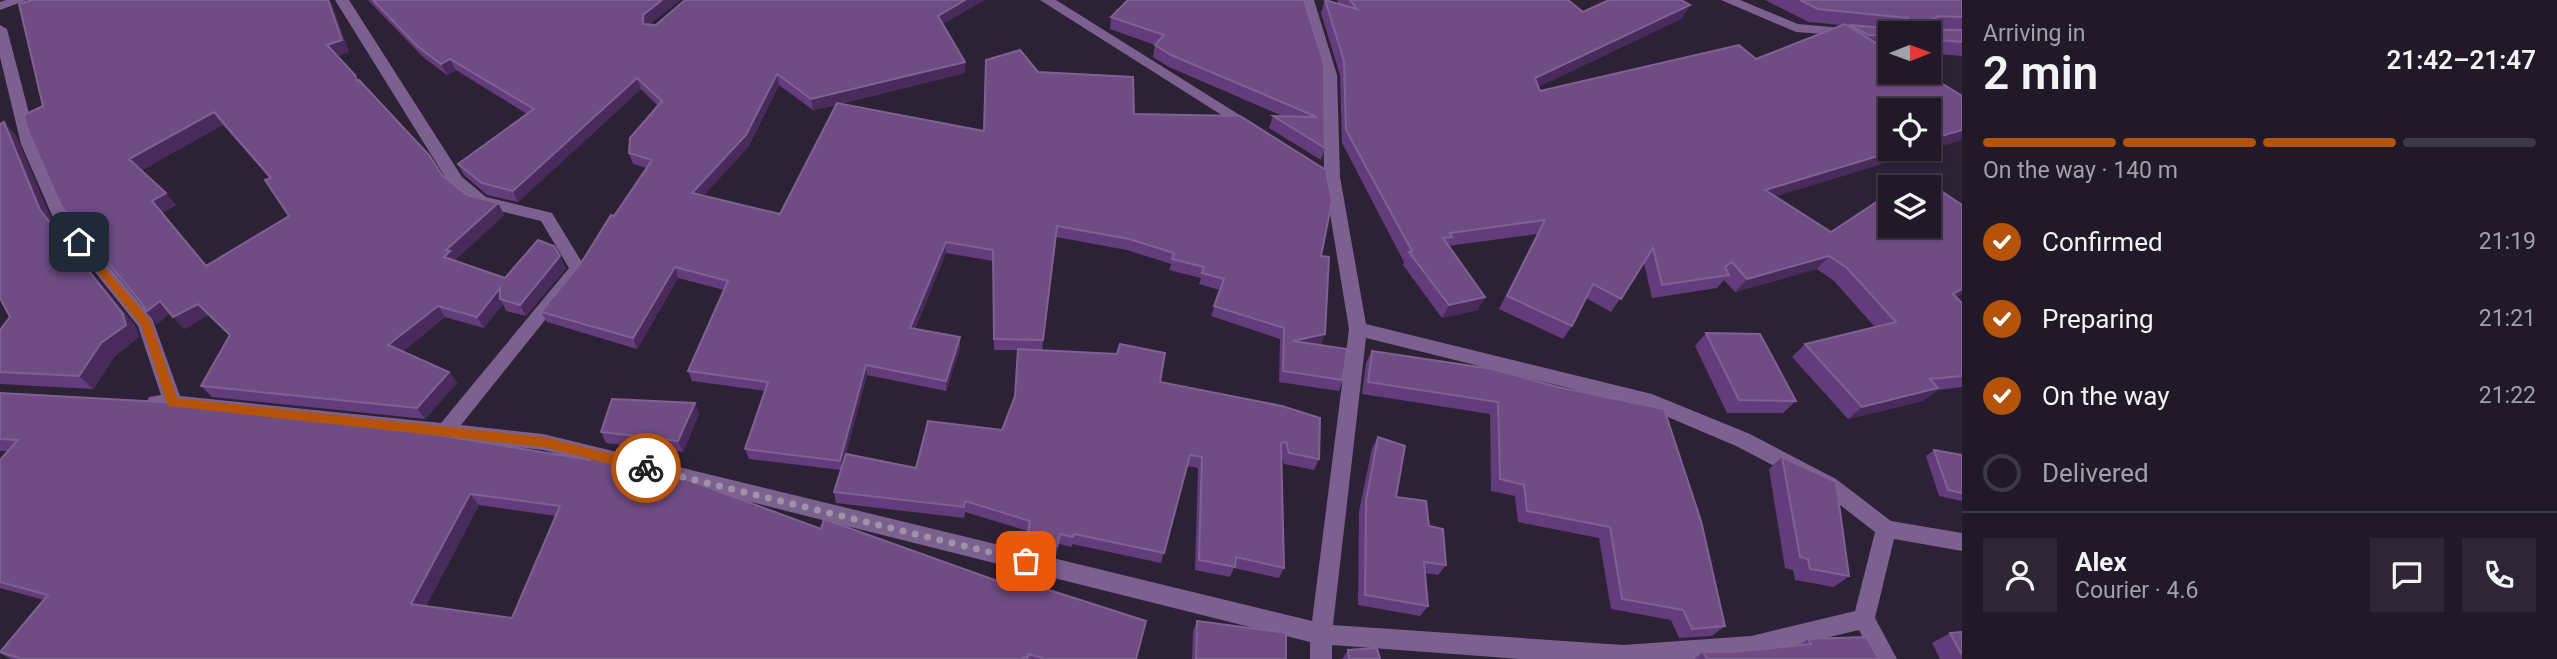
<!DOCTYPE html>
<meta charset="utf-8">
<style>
:root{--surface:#221928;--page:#2e2634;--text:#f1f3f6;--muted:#a2a0a8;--line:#3f3845;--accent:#b45309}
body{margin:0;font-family:Roboto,sans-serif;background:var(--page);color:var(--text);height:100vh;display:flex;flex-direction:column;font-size:26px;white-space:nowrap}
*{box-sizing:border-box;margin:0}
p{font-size:23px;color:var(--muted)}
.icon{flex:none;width:38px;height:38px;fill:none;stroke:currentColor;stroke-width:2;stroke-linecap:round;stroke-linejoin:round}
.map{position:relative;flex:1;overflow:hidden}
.sheet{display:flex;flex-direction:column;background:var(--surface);width:595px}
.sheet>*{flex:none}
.needle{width:46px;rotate:89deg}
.controls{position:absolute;left:1878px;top:21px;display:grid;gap:14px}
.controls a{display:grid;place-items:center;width:63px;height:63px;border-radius:0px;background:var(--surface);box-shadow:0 2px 5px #0004,0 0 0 2px var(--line);font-size:35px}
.pin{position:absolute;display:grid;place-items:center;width:60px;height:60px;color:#fff;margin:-30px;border-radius:14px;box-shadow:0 4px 10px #0006}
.courier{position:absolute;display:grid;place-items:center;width:70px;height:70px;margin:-35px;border:5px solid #b45309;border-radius:50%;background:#fff;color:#222;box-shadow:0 2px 9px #0007}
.overview em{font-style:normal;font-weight:600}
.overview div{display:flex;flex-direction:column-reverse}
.overview{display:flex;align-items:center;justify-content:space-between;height:119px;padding:0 21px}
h1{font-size:46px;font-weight:600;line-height:52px}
.bar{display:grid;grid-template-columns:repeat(4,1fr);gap:10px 7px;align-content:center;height:84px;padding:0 21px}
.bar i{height:9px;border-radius:5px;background:var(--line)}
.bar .active{background:var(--accent)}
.bar p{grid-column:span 4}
.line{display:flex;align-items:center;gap:18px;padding:0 21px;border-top:2px solid var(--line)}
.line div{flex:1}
.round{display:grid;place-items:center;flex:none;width:74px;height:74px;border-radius:0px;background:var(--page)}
ol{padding:0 21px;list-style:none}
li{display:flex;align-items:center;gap:21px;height:77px}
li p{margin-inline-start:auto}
li .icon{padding:7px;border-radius:50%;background:var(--accent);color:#fff;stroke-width:4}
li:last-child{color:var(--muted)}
li i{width:38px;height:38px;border:4px solid var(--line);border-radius:50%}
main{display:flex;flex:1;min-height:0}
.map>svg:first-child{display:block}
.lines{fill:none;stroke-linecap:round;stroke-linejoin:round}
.minor{fill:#7c6090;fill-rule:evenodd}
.wall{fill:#633c7b;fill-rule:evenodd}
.shaded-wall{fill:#482b5a}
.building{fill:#704c85;stroke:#806193;stroke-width:2;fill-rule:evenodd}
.route{fill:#b45309}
.done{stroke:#9d94a4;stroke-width:7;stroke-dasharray:0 12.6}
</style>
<main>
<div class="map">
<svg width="1962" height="659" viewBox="0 0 1962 659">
<rect width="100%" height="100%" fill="#2d2135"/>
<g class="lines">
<g class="minor">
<path d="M6 0H27L0 10V2Z"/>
<path d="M335 0H349L462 177 486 197 552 213 586 269 461 425 543 434 1312 621 1349 329 1324 177 1323 75 1300 0H1314L1337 75 1340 177 1366 324 1652 394 1750 434 1836 479 1891 521 1962 533V551L1894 539 1875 618 1897 659H1874L1859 630 1751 656 1719 659H1520L1332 645V659H1310V642L543 450 149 407 147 402 149 397 161 395 138 326 55 222 21 144 0 57V25L7 29 37 144 70 219 152 318 180 396 441 423 569 268 541 221 475 205 450 185ZM1366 338 1642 406 1736 446 1822 491 1875 532 1855 611 1751 636 1623 645 1333 625Z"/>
<path d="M1040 0H1056L1262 129 1255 134 1250 133Z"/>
<path d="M1721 0H1740L1798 24 1896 33H1890V39L1796 32Z"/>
</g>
</g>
<g class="wall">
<path d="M32 0H330L349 52 337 56 442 175 467 195 498 203 504 215 455 260 505 278 566 268 526 316 506 311 503 304 484 328 445 317 402 352 449 372 457 383 425 419 212 397 201 386 230 336 208 315 184 329 170 313 157 324 146 312 43 106ZM223 125 270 178 289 216 206 265 162 213 176 205 141 170Z"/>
<path d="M368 0H680L648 25H943L965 73 840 104 984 131 1038 72 1134 114 1321 256 1325 334 1321 345 1343 380 1339 391 1279 382 1280 339 1211 316 1220 290 1199 284 1201 278 1169 270 1171 264 1127 250 1056 237 1042 351 1160 382 1282 406 1319 459 1314 470 1284 464 1281 454 1284 568 1279 578 1234 568 1230 577 1195 570 1198 468 1187 466 1161 563 1072 544V547L1059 544 1056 556 1026 549 1028 531 965 512 964 518 836 503 834 492 841 470 749 459 745 449 765 391 692 381 688 371 724 290 678 278 637 349 547 322 541 312 583 260 647 168 633 164 629 153 658 106 641 89 518 202 487 195 464 175 458 164 527 114 456 70 447 75 423 57ZM779 85 813 110 836 105 780 214 704 195 749 146ZM946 253 993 261 994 350H1018L1015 396 1002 430 916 468 846 454 867 375 946 391 960 348V337L915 329Z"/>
<path d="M1304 0 1325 148 1321 160 1269 128 1273 116 1285 117 1169 67 1153 57 1155 45 1110 29 1111 17Z"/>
<path d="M1325 0 1339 4 1337 0H1568L1583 12 1690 5 1681 19 1538 87 1540 91 1756 59 1840 25 1809 22 1765 0H1962V42L1890 33V50H1887L1776 197 1831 232 1962 205V294L1956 297 1962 303V387L1937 390 1923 401 1848 419 1792 357 1805 344 1875 327 1834 281 1817 269 1735 292 1724 280 1717 288 1652 298 1644 263 1611 312 1586 298 1572 326 1563 339 1499 309 1537 234 1448 246 1478 310 1442 318 1403 265 1404 262 1342 143 1340 75 1321 13Z"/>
<path d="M1928 39 1962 42V56L1928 53Z"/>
<path d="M4 122 16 136 53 224 136 327 139 337 115 356 93 389 0 384V330L10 317Z"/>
<path d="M1706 333 1796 401 1783 413H1727L1695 346Z"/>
<path d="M1372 351 1492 369 1725 626 1712 636 1679 638 1671 620 1611 609 1599 538 1518 522 1515 496 1491 491 1490 414 1362 394 1366 363Z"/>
<path d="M0 393 398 426 400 429 821 529 1003 583 1019 578 1050 580 1047 589 1136 659H11L0 653 44 600 0 588V460L8 451H0ZM479 505 556 516 512 618 426 606Z"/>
<path d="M695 403 699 414 683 452 606 443 601 432Z"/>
<path d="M1378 437 1396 497 1429 526 1446 565 1438 575 1425 573 1428 606 1420 616 1358 605 1359 511 1372 448Z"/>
<path d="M1934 450 1962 455V501L1939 496 1926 456Z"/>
<path d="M1782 457 1849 576 1834 587 1795 580 1793 570 1785 568 1769 469Z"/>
<path d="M1197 621 1286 659H1192L1193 631Z"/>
<path d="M1962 632V659H1940L1932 643 1950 633Z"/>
<path d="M1808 639 1879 659H1694L1703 652H1733L1799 646Z"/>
<path d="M1348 650 1380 659H1342Z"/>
</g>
<g class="shaded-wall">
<path d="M328 0H330L349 52 334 57 327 45Z"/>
<path d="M662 0H680L646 26 643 24V15Z"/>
<path d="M965 0H985L938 27V16Z"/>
<path d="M1690 5 1681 19 1528 92 1535 78Z"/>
<path d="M450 59 456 70 447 75 441 64Z"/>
<path d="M965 62V73L813 110 811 99Z"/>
<path d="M777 74 779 85 749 146 696 204 692 193Z"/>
<path d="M637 78 641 89 518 202 513 191Z"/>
<path d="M214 112 223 125 139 172 129 159Z"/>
<path d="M4 122 16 136 53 224 136 327 139 337 115 356 93 389 79 376 101 343 40 210Z"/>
<path d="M1962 130V140L1754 203 1765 190 1901 149H1928V140Z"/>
<path d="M166 193 176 205 162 213 152 201Z"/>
<path d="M498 203 504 215 455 260 444 257 446 250Z"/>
<path d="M946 242V253L911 338 910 328Z"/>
<path d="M560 256 566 268 526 316 520 305Z"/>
<path d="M1829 256 1817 269 1735 292 1747 279Z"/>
<path d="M675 267 678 278 637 349 633 338Z"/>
<path d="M500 288V299L503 304 484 328 477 317Z"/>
<path d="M1962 289V294L1939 307 1953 294Z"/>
<path d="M1485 297 1478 310 1442 318 1449 305Z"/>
<path d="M160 301 171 312 157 324 146 312Z"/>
<path d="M198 304 208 315 184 329 173 317Z"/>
<path d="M438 306 445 317 396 357 388 345Z"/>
<path d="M1325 334 1321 345 1293 341Z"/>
<path d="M960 337V348L946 391V381Z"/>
<path d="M866 365 867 375 842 470 840 461Z"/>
<path d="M449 372 457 383 425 419 417 408Z"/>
<path d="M1938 388 1923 401 1848 419 1862 407Z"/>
<path d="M695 403 699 414 683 452 678 441Z"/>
<path d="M470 494 479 505 422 614 411 604Z"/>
</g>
<g class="building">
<path d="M32 0H328L342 40 327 45 355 75 357 81 359 80 429 155 442 175 467 195 498 203 446 250 450 251 444 257 505 278 538 240 554 246 560 256 520 305 500 299V288L477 317 438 306 388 345 449 372 417 408 201 386 230 335 198 304 173 317 160 301 146 312 143 305 61 206 28 131 24 115 43 106 19 4ZM214 112 271 178 265 180 289 216 206 266 152 201 166 193 129 159Z"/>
<path d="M373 0H662L643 15V24L656 25 685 0H965L938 16 965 62 811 99 777 74 746 135 692 193 780 214 837 103 984 131 986 60 1020 50 1038 72 1133 77 1134 114 1240 116 1326 170 1332 201 1321 256 1329 257 1325 334 1293 341 1347 349 1343 380 1283 371 1284 328 1214 306 1224 279 1202 273 1204 267 1172 259 1174 253 1129 239 1057 226 1043 340 994 339 993 250 946 242 910 328 960 337 946 381 866 365 840 461 745 449 768 382 688 371 728 281 675 267 633 338 541 312 583 260 611 215 614 216 652 160 629 153 630 138 662 101 637 78 513 191 482 183 458 164 534 109 450 59 441 64 417 46Z"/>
<path d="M1128 0H1304L1324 64 1325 148 1273 116 1317 117 1171 55 1155 45 1164 35 1111 17Z"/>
<path d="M1325 0 1357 9 1350 0H1568L1583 12 1609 0H1681L1690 5 1535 78 1540 91 1739 45 1756 59 1845 24 1890 52V72H1923L1962 96V130L1928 140V110H1890V149H1901L1765 190 1831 232 1890 193V226H1928V187H1898L1917 175 1962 205V289L1953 294 1962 303V376L1930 379 1938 388 1862 407 1805 344 1896 322 1847 268 1829 256 1747 279 1732 262 1725 267 1729 275 1662 285 1653 248 1621 299 1593 284 1572 326 1507 296 1545 220 1450 233 1452 237 1443 238 1485 297 1449 305 1409 252 1412 251 1346 130 1344 61Z"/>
<path d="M1800 0H1962V17L1939 16 1931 20 1936 23 1939 30H1962V42L1928 39V33H1890V36L1868 35 1849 25 1900 29 1903 23 1908 22V18L1818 9Z"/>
<path d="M4 122 40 210 123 314 126 325 101 343 79 376 0 372V330L10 317 0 298V124Z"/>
<path d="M1706 333 1760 334 1796 401 1739 400Z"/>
<path d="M1120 344 1165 353 1160 382 1282 406 1320 418 1319 459 1289 453 1286 442 1281 443 1284 568 1236 557 1235 567 1199 560 1202 457 1190 455 1164 553 1074 534 1073 537 1060 534 1057 546 1027 539 1030 521 965 501 964 507 834 492 846 454 916 468 928 421 1002 430 1015 396 1018 349 1117 354Z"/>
<path d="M1372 351 1492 369 1558 387 1664 409 1701 521 1725 626 1692 629 1683 610 1622 599 1610 527 1527 511 1524 485 1500 479 1498 402 1368 382Z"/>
<path d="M0 393 163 402 398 426 396 428 590 460 592 455 688 480 821 529 824 519 1003 583 1005 575 1019 578 1022 562 1051 569 1046 589 1146 621 1136 659H1045L1029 654 1027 658 1024 657V659H22L0 652 48 595 0 582V460L18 440 0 439ZM470 494 560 506 512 618 411 604Z"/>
<path d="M612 399 695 403 678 441 601 432Z"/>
<path d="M1378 437 1405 446 1396 497 1426 501 1429 526 1443 529 1446 565 1424 562 1428 606 1365 595 1366 501Z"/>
<path d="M1934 450 1962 455V493L1948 490Z"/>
<path d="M1782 457 1836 482 1849 576 1810 569 1808 559 1800 557Z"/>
<path d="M1197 621 1286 633V659H1196Z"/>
<path d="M1962 632V655L1950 633Z"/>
<path d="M1866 637 1879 659H1707L1703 652H1733L1811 644 1808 639Z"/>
<path d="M1377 648 1380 659H1349L1348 650Z"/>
</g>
<path class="route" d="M79 238 150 320 177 398 543 437 646 462 652 468 646 473 543 447 168 406 141 325 76 245 74 242Z"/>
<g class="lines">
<path class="done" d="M646 468 1026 561"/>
</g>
</svg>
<div class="controls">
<a><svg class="needle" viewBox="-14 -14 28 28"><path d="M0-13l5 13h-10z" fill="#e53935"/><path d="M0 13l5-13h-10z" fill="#a2a0a8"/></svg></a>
<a><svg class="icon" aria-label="locate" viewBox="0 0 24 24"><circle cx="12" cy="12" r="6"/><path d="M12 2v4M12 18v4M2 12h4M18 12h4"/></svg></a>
<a><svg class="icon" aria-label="layers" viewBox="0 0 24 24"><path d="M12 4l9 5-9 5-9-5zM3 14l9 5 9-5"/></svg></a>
</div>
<div class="pin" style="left:1026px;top:561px;background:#ea580c"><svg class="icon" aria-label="bag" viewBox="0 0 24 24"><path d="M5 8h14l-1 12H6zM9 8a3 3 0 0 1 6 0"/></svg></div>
<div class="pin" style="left:79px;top:242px;background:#1f2937"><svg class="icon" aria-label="home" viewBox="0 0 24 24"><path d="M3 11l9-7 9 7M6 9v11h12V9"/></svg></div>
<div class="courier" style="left:646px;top:468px"><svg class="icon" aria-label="bike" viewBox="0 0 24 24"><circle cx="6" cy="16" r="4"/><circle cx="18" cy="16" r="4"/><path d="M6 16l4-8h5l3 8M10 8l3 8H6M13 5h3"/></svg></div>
</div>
<section class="sheet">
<div class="overview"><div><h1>2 min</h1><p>Arriving in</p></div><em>21:42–21:47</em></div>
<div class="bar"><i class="active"></i><i class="active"></i><i class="active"></i><i></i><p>On the way · 140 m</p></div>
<ol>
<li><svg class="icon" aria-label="check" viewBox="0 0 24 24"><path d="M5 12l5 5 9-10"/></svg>Confirmed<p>21:19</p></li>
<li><svg class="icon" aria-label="check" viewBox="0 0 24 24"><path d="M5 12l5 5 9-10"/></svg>Preparing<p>21:21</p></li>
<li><svg class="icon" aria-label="check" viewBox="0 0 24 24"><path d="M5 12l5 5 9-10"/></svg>On the way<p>21:22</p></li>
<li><i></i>Delivered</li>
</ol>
<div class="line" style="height:126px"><a class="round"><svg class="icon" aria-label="person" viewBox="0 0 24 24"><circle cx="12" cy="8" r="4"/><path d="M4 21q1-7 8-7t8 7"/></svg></a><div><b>Alex</b><p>Courier · 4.6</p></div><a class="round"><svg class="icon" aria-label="chat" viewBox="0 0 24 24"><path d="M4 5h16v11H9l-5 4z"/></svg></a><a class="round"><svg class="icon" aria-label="phone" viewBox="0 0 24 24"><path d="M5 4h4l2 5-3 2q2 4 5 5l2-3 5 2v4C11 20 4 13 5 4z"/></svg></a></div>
</section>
</main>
